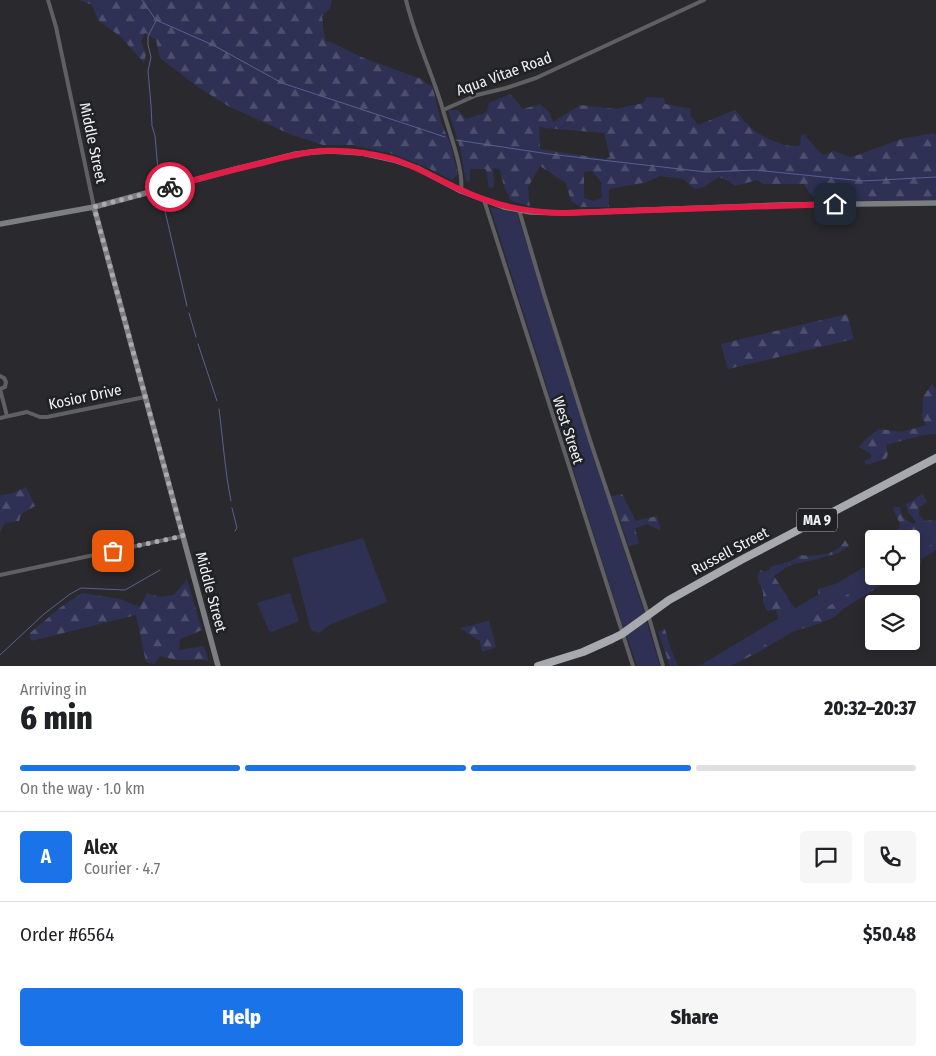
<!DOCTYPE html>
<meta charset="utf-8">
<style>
:root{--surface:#fff;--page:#f6f6f6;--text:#202124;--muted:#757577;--line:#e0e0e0;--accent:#1a73e8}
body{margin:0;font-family:"Fira Sans Condensed",sans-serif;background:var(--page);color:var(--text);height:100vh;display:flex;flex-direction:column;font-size:19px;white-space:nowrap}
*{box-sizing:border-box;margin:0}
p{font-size:16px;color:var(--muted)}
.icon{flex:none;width:28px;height:28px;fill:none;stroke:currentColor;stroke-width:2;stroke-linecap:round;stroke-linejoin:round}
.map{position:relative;height:666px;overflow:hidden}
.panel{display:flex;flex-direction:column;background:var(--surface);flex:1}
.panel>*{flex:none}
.controls{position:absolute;left:865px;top:530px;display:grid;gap:10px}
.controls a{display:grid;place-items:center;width:55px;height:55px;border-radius:5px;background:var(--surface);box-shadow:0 2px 12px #0003;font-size:25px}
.pin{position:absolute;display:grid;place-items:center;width:42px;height:42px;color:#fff;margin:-21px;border-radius:10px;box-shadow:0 2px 8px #0006}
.courier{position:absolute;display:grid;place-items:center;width:50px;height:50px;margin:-25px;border:4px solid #e11d48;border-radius:50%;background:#fff;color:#222;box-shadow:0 1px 6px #0007}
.headline em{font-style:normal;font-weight:800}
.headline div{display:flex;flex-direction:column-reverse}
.headline{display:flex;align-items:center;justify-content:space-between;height:85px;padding:0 20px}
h1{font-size:32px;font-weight:800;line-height:38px}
.bar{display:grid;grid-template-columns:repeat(4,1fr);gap:8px 5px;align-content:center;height:60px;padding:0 20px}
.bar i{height:6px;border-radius:4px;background:var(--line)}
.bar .selected{background:var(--accent)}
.bar p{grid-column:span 4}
.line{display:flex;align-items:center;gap:12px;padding:0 20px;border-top:1px solid var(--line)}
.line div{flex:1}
.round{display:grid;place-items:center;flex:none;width:52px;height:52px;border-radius:5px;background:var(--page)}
.button{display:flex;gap:10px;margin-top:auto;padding:10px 20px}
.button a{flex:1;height:58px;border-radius:5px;background:var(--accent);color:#fff;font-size:20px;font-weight:800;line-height:58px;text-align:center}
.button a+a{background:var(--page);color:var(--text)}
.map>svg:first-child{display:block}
.forest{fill:url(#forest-firs);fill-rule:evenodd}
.green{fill:#2e3154}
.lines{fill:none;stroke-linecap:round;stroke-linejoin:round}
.stream{stroke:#5a5f94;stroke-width:1}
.street{stroke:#606062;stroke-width:4}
.secondary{stroke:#7d7e80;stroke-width:5.5}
.highway{stroke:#a8a9ae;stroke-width:8}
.done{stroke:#ababae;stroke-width:5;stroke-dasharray:0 9}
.route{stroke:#e11d48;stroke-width:6}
.labels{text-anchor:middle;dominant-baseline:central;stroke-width:5;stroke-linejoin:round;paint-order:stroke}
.shield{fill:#202124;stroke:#b2b3b5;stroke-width:1}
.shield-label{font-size:14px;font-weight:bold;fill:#f0f1f3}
.street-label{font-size:15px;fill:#f0f1f3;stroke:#202124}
</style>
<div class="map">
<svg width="936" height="666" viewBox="0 0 936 666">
<defs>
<pattern id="forest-firs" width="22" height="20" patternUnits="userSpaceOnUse" patternTransform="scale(1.25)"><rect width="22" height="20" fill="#2e3154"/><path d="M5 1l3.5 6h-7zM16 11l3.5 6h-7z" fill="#4d4f6d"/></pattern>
</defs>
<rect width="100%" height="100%" fill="#2a2a2e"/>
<g class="forest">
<path d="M79 0H332L330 8 322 16 325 41 333 43 361 57 421 79 433 88 441 122 450 143 458 174 452 180 426 167 393 154 353 145H323L292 135 228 106 198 87 160 58 156 40 145 33 141 41 146 54 144 63 121 37 98 20 92 5Z"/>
<path d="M510 94 523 109 540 104 549 112 553 122 580 105 616 109 643 103 647 97 664 98 665 104 691 109 690 115 698 125 735 110C741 117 748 126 755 131 764 138 790 150 800 145L801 136 804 134 816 149 824 155 834 151 849 157 858 155 901 139 933 133 936 135V200L870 201 820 200 810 194 804 184H763L757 180 735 186 729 181 719 177 702 188 695 189 683 179 660 176 644 183 630 185 609 189V207H581L571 201 566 183 540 166 528 187 530 206 511 201 504 187 500 170 493 168 494 187 489 188 486 169H470V182L466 181 460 148 448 110H458L466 119 487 112 489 103ZM539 126 545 128 604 133 610 157 605 159 540 149ZM592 171 601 182 602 198 593 201 584 198V172Z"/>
<path d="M847 314 854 339 728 369 721 344Z"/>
<path d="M932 384 936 389V434L923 435 886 445 888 454 886 459 866 465 864 461 871 458V454L859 447 866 439 879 429 902 432 926 425 922 418 923 397Z"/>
<path d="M26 487 35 506 21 514 19 521 5 523 0 532V498L1 495 13 493Z"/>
<path d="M922 493 927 502 919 507V515L924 521 936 520V550L911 566V539H886L900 527C900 520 894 514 893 507H900C902 518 904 520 915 524V520L908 512 906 504 914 500Z"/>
<path d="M622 494 636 521 657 516 661 531 647 524 635 528 639 543 629 546 611 496Z"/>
<path d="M845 540 849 546 838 553 817 559 790 565 774 576 796 611 819 598 818 589 845 581 874 576H896L843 609 836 616 821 623 792 632 759 652 730 666H709L779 622 776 610 768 611C760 600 764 603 763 592 761 583 757 585 758 573L761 570 764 572 768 571 772 566C783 564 791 562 800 555 811 557 830 555 840 547 842 545 844 542 845 540Z"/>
<path d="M187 579 202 630 180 639 179 650 204 646 208 660H176L160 656 154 664 146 662 136 615 31 641 30 633 61 607 82 593 120 599 140 607 147 593 159 597 174 595Z"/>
<path d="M489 621 496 647 482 652 480 641 460 628Z"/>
<path d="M665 629 670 647 678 666H670L658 632Z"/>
</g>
<g class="green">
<path d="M490 207 517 213 643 609 660 666H637L627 637 622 624Z"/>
<path d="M936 523V542L919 552 922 563 911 566V539H910Z"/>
<path d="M363 538 387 602 329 625 319 633 311 630 292 558Z"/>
<path d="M874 561V576H878L730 666H699Z"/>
<path d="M290 593 299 621 272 632 269 631 257 603Z"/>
</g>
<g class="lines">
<g class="stream">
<path d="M142 0 156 20 213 45 282 83 445 137"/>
<path d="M156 21 148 36V45L151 57 148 71 151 105 152 126 155 136 159 181"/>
<path d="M456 140 549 154 706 172 755 170 863 181 936 177"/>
<path d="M162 198 187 306"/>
<path d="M189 313 196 337"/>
<path d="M198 344 217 401"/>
<path d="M219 409C223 440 225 471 231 501"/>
<path d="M232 508 237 528 235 531"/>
<path d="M0 655 44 614 70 594 81 588 125 590 160 570"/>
</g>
<g class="street">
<path d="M48 0 56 27 94 207"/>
<path d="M406 0C415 38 432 72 443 110"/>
<path d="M461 191C464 169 449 132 443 110L477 95 506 88 536 78 704 0"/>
<path d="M484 200 633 666"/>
<path d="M519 210 544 294 590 440 648 614 663 666"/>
<path d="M0 376 4 378 6 382 5 387 0 389"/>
<path d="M0 389 7 416"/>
<path d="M0 418 27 412 40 417H47L145 397"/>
<path d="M0 575 183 536"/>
</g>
<g class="secondary">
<path d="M94 207 218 666"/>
<path d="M0 224 94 207 236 169 296 154 313 152 331 151 362 153 394 160 417 168 461 191 504 207 531 212 565 213 782 205 936 203"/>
</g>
<path class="highway" d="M538 666 583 652 612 639 622 634 669 600 741 560 936 458"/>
</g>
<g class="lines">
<path class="done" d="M113 551 183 536 94 207 170 187"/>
<path class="route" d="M170 187C201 178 231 170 262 163 282 158 301 152 322 151 346 150 370 153 393 159 416 166 437 179 459 189 494 206 527 213 565 213L835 204"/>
</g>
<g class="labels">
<rect class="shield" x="797" y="508.5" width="40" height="23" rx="4"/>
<g class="shield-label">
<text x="817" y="520">MA 9</text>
</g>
<g class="street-label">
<text transform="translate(504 74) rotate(-20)">Aqua Vitae Road</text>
<text transform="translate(93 143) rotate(78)">Middle Street</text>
<text transform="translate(85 397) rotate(-12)">Kosior Drive</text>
<text transform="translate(568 430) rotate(72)">West Street</text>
<text transform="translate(730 551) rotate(-28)">Russell Street</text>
<text transform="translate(211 592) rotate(75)">Middle Street</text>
</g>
</g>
</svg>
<div class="controls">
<a><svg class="icon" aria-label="locate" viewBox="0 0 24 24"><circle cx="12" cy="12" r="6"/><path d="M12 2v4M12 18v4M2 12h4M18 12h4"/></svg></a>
<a><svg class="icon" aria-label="layers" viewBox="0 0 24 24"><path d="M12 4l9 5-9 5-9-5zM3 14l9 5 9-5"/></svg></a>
</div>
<div class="pin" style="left:113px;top:551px;background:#ea580c"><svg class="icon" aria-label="bag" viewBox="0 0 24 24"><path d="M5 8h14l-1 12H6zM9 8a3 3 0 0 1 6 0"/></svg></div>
<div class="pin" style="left:835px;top:204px;background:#1f2937"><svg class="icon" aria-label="home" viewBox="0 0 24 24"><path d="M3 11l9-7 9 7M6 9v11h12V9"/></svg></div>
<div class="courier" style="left:170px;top:187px"><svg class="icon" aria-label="bike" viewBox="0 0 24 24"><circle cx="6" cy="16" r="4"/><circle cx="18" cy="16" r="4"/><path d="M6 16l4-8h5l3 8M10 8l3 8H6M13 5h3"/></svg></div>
</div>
<section class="panel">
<div class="headline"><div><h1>6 min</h1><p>Arriving in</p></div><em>20:32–20:37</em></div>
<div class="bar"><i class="selected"></i><i class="selected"></i><i class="selected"></i><i></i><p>On the way · 1.0 km</p></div>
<div class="line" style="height:90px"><b class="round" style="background:var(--accent);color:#fff">A</b><div><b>Alex</b><p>Courier · 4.7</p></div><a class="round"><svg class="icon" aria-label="chat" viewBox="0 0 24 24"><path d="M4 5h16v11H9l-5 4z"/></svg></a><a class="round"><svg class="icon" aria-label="phone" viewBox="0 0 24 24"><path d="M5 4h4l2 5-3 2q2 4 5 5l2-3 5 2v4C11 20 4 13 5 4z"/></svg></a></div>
<div class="line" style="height:65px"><div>Order #6564</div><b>$50.48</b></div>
<div class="button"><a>Help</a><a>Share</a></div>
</section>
